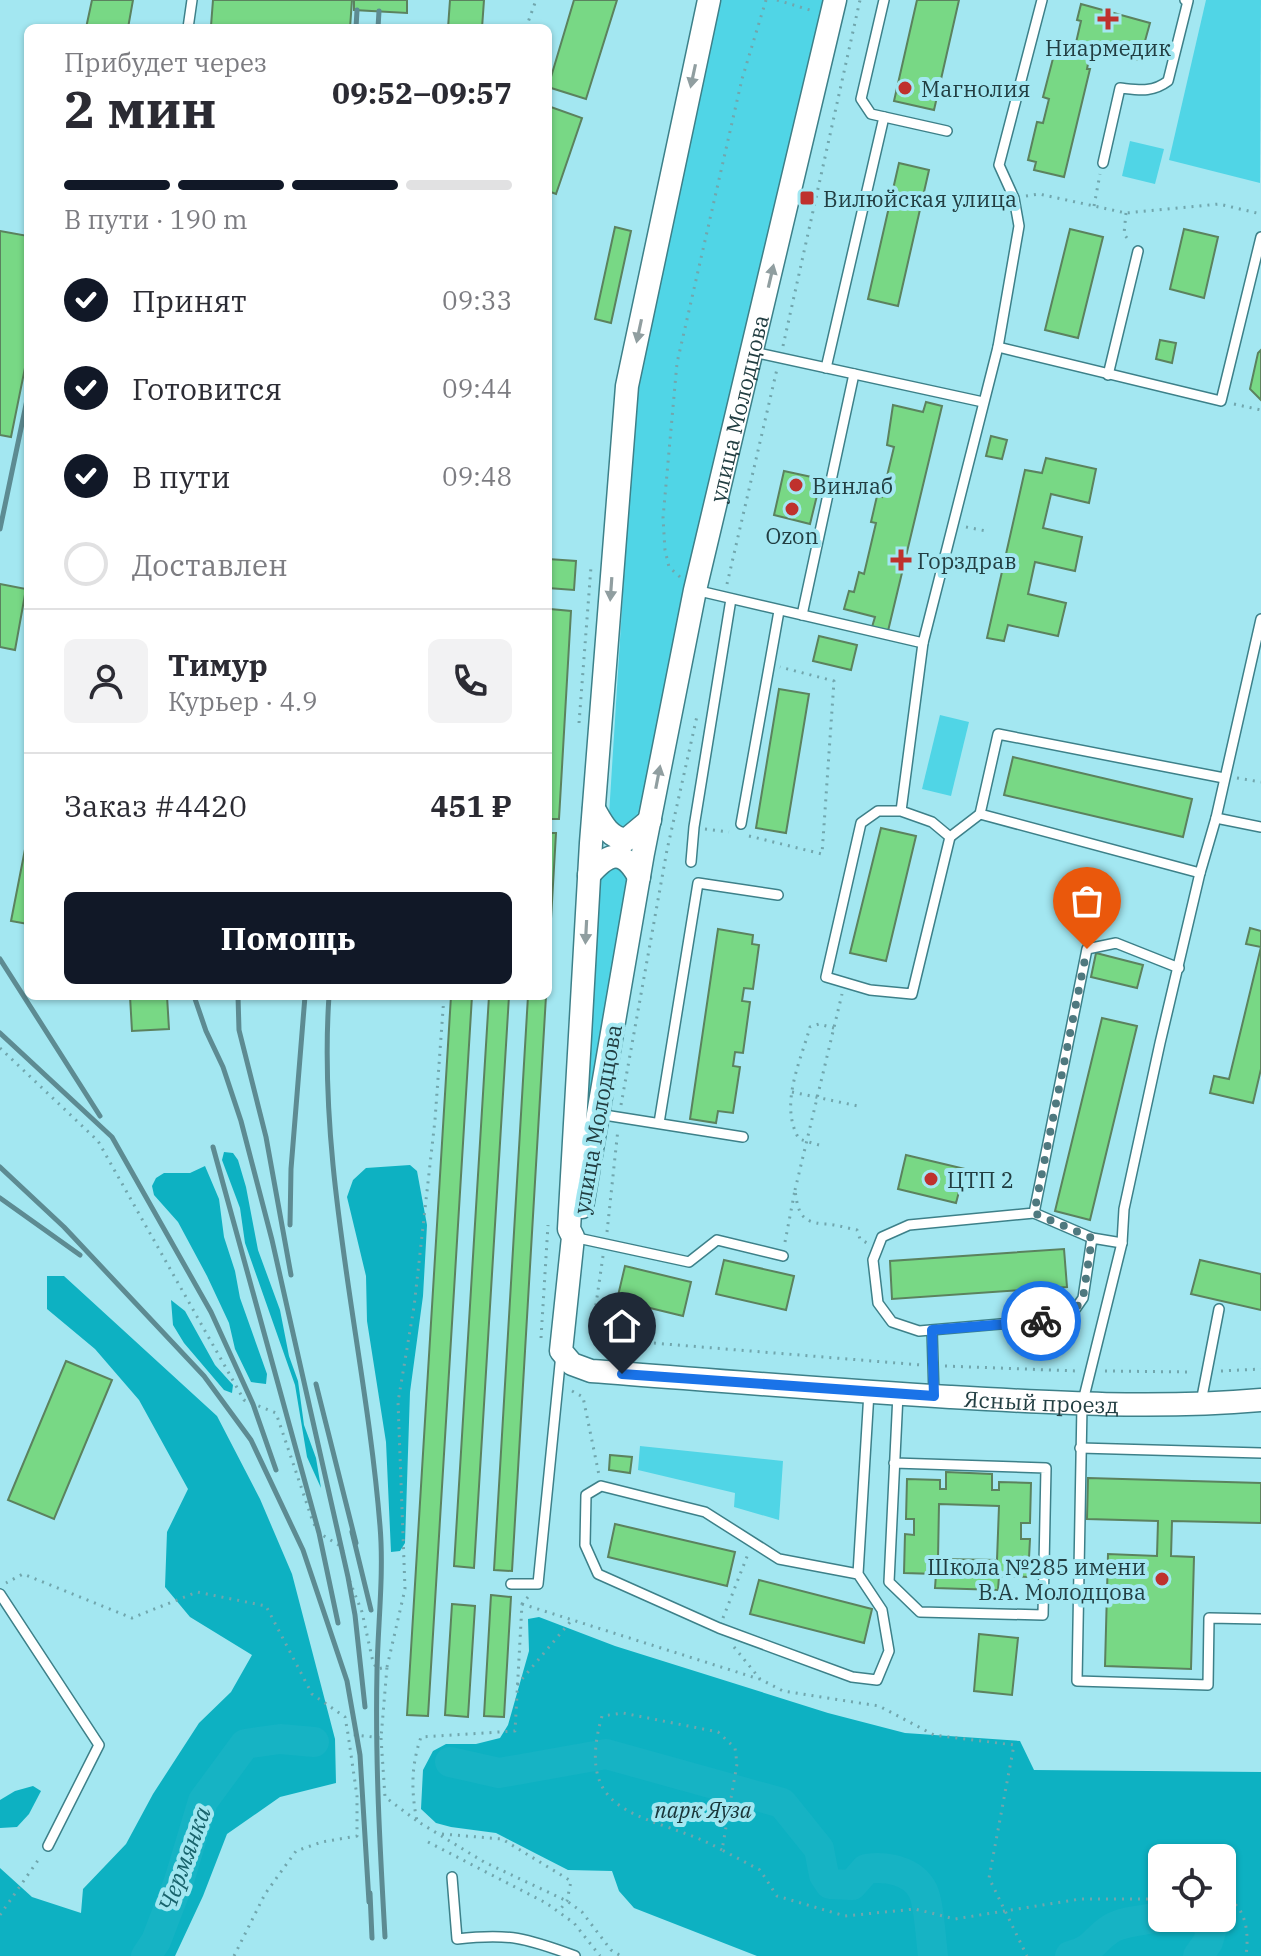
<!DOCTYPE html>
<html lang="ru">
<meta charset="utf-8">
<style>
:root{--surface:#fff;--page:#f2f2f3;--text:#2b2b33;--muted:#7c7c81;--line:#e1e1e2;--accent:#111827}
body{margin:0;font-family:"IBM Plex Serif",serif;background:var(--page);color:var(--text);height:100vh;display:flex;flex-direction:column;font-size:30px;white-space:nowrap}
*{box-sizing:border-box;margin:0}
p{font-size:26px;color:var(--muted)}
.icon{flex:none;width:44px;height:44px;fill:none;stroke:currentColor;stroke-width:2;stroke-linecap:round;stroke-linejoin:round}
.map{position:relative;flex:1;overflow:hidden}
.drawer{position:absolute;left:24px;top:24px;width:528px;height:976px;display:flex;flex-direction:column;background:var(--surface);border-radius:12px;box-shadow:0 2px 6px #0004}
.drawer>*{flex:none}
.tools{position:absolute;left:1148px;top:1844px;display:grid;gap:16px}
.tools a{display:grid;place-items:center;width:88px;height:88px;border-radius:12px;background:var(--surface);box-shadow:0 2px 6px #0004;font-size:40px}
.pin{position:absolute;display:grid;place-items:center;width:68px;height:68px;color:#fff;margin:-82px -34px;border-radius:50% 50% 50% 0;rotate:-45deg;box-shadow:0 0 8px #0007}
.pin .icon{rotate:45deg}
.courier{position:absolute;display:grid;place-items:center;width:80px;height:80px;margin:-40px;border:6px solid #1a73e8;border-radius:50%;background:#fff;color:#222;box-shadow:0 2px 10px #0007}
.summary em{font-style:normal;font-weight:700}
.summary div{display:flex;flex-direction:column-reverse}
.summary{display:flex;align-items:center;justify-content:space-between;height:136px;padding:0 40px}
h1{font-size:52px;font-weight:700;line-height:60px}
.bar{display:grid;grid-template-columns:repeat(4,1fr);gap:12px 8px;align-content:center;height:96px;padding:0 40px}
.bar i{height:10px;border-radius:6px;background:var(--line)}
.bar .active{background:var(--accent)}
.bar p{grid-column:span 4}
.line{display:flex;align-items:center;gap:20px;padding:0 40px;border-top:2px solid var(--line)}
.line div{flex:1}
.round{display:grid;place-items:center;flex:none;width:84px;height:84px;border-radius:12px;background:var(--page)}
ol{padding:0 40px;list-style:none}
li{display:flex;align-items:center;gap:24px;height:88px}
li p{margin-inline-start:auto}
li .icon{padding:8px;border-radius:50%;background:var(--accent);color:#fff;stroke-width:4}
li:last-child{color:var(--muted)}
li i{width:44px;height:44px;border:4px solid var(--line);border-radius:50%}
.button{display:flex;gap:16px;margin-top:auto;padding:16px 40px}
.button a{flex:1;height:92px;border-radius:12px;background:var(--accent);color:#fff;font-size:32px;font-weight:700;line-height:92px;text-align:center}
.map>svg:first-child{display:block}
.green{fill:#50d5e6}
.forest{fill:#0db1c2;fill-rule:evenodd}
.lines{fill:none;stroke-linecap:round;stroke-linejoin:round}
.river{stroke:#16b3c4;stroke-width:30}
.building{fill:#78d885;stroke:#5b825e;stroke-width:2;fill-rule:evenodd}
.service-casing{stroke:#3d8089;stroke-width:12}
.tertiary-casing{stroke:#3d8089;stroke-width:25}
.path{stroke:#71a6ad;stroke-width:3;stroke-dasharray:2 6;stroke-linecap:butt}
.service{stroke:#fff;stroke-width:9}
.tertiary{stroke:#fff;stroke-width:22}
.rail{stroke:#5d8b92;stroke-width:5}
.oneway{fill:#909ea0}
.done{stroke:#4f797f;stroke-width:8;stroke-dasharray:0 14.4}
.route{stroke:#1a73e8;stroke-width:10}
.poi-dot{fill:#bf312d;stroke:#a3e7f1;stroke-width:3}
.labels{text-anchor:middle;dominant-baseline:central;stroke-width:8;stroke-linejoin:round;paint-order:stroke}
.poi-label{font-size:22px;fill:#223e42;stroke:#a3e7f1;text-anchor:start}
.street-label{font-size:22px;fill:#223e42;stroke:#a3e7f1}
.park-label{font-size:22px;font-style:italic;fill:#19363a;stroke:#a3e7f1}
.water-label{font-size:24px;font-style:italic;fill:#18636c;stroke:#a3e7f1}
</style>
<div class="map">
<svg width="1261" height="1956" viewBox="0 0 1261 1956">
<rect width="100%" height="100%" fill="#a3e7f1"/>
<g class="green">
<path d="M719 0H823L685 596 645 818 621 830 609 815 636 385Z"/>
<path d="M1206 0H1261L1260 183 1169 160Z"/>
<path d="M1130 141 1164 149 1155 184 1122 176Z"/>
<path d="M940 715 969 722 951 796 922 789Z"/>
<path d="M611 864 629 871 581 1152 599 874Z"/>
<path d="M640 1446 783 1461 779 1520 734 1507 735 1493 638 1470Z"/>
</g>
<g class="forest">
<path d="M224 1152 233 1153 238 1160 246 1187 258 1250 280 1310 289 1356 298 1381 304 1425 316 1458 321 1488 307 1457 295 1385 245 1243 240 1208 222 1160Z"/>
<path d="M410 1165 417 1171 427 1225 423 1296 410 1392 405 1543 400 1551 391 1552 386 1442 367 1321 366 1276 347 1197 353 1180 366 1168Z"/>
<path d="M205 1166 219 1199 224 1237 235 1271 240 1298 267 1374 266 1384 251 1382 235 1349 229 1323 207 1276 178 1222 154 1195 152 1186 156 1178 164 1173H190Z"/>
<path d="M47 1276H64L217 1416 260 1499 292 1574 335 1739 336 1783 280 1797 227 1834 203 1896 175 1956H0V1868L32 1897 81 1913 83 1889 126 1844 153 1794 199 1723 231 1692 252 1655 190 1617 165 1587 167 1532 188 1489 139 1400 95 1349 47 1309Z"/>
<path d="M171 1300 185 1311 215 1365 233 1385 232 1393 224 1390 184 1343 173 1325Z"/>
<path d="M539 1617 615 1646 828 1713 905 1733 1020 1741 1034 1770 1261 1772V1956H757L634 1908 619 1891 612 1871 568 1870 496 1833 451 1827 436 1823 421 1809 423 1770 433 1751 446 1744H476L500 1738 508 1725 529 1651 528 1619ZM1162 1858H1222V1918H1162Z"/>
<path d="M33 1786 41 1791 29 1814 17 1827 0 1828V1800L15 1791Z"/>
</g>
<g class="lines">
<g class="river">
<path d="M450 1762 499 1773 606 1754 782 1803 819 1849 824 1875 830 1884 852 1885 866 1869C885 1866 913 1870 923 1891 929 1903 931 1941 933 1956"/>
<path d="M146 1956 156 1941 179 1881 203 1801 245 1744 280 1739 314 1742"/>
<path d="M1070 1956C1093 1951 1094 1939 1112 1928 1126 1920 1146 1921 1162 1916"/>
<path d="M1198 1956 1208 1942 1212 1928 1200 1918"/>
</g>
</g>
<g class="building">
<path d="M92 0H133L128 28H86Z"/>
<path d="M213 0H352L350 28 211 26Z"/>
<path d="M354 0H407V13L354 10Z"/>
<path d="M450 0H484L482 28H448Z"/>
<path d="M574 0H617L586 99 548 87Z"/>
<path d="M917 0H959L934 110 894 101Z"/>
<path d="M1081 4 1150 23 1145 41H1149L1144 61 1091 48 1087 69H1090L1064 177 1034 170 1036 162 1028 160 1037 122 1043 123 1049 99 1043 97 1057 43 1075 47 1081 21 1077 20Z"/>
<path d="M548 106 582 118 556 194 548 191Z"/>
<path d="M899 163 929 170 898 306 868 299Z"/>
<path d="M615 227 631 231 611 323 595 319Z"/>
<path d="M1070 229 1103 237 1078 338 1045 330Z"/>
<path d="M1184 229 1218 237 1204 298 1170 289Z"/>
<path d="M0 231 28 236V353L11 437 0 435Z"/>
<path d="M1160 340 1176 343 1172 363 1156 359Z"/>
<path d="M1261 350V400L1250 389 1258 353Z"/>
<path d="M926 402 942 406 888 631 872 627 875 617 844 609 849 591 854 592 859 572 864 574 876 523 871 522 877 496 882 497 894 447 887 445 893 405 923 412Z"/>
<path d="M991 436 1007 440 1002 459 986 456Z"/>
<path d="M1046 458 1096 469 1089 503 1051 494 1043 528 1082 537 1075 571 1035 562 1028 594 1066 603 1058 636 1008 625 1004 641 987 638 1025 470 1042 473Z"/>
<path d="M784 471 821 479 810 524 774 515Z"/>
<path d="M548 559 576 561 574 590 548 588Z"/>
<path d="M0 584 26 589 15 650 0 647Z"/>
<path d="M550 609 571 611 559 819H548Z"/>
<path d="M819 636 857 645 851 670 813 661Z"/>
<path d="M779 689 809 694 786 833 756 828Z"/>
<path d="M1013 757 1192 799 1183 837 1004 795Z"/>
<path d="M881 828 916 836 886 961 850 953Z"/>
<path d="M548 833H556L548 970Z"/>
<path d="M28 834V924L11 921Z"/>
<path d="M1250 928 1261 931V1069L1253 1103 1210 1093 1214 1076 1229 1079 1261 947 1246 944Z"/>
<path d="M718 929 753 935 752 944 759 945 753 989 744 988 742 1001 750 1002 743 1053 735 1052 733 1066 740 1067 733 1113 718 1111 716 1123 690 1119Z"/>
<path d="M1096 953 1143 965 1137 988 1091 977Z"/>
<path d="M130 996H167L169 1029 132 1031Z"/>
<path d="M451 996H472L428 1716 407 1715Z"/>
<path d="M489 996H509L474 1568 454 1566Z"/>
<path d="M528 996H546L512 1571 494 1570Z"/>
<path d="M1102 1018 1137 1026 1090 1220 1055 1211Z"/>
<path d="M906 1155 965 1169 956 1203 898 1189Z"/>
<path d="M1064 1249 1067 1287 892 1299 890 1261Z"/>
<path d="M724 1260 794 1276 786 1310 716 1294Z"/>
<path d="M1200 1260 1261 1274V1310L1191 1294Z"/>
<path d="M625 1266 691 1282 683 1316 617 1300Z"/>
<path d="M66 1361 112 1380 54 1519 8 1500Z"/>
<path d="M610 1455 632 1457 630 1473 609 1470Z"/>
<path d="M946 1472 992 1474V1490H999V1482L1031 1483 1030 1523H1021V1539H1030L1028 1577 999 1576 998 1590 935 1588 936 1574 904 1573 905 1534 914 1535V1519H906L907 1479 940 1480V1489H946ZM939 1504 999 1506 997 1560 938 1559Z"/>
<path d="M1088 1478 1261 1483V1523L1172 1521 1171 1556 1194 1557 1191 1669 1105 1666 1108 1554 1157 1556 1158 1521 1087 1519Z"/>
<path d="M615 1524 735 1552 727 1586 608 1557Z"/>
<path d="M759 1580 872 1609 864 1643 750 1614Z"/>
<path d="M491 1595 511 1597 504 1717 484 1716Z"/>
<path d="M452 1604 475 1606 468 1717 445 1715Z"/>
<path d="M979 1634 1018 1638 1012 1695 974 1691Z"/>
</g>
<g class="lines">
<g class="service-casing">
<g id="service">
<path d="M884 0 861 99 871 114 947 131"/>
<path d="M188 28 192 0"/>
<path d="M1103 163 1120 88C1139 90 1152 93 1168 81L1188 1 1185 0"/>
<path d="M998 347 1221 401 1261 237"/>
<path d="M753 352 983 402"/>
<path d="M826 368 884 117"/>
<path d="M1108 375 1138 251"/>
<path d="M695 590 923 643 998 347 1019 226 1014 198 999 165 1042 0"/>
<path d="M802 615 854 374"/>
<path d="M1261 619 1216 818 1200 873 1160 1043 1124 1209 1122 1243 1082 1405 1077 1681 1208 1685 1209 1618 1261 1619"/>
<path d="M901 811 932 822 950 837 912 994 870 990 826 977 861 823 878 811H901L923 643"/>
<path d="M1216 818 1261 827"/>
<path d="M741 824 779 611"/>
<path d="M950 837 980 814"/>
<path d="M691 862 694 827 731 599"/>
<path d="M1200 873 980 814 998 734 1224 778"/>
<path d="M598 1114 743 1137"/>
<path d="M659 1123 698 883 778 895"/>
<path d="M1034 1213 1092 1238"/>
<path d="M573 1237 689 1262 717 1240 783 1256"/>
<path d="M1122 1243 1092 1238 1083 1298 1069 1318 919 1331 892 1322 878 1303 873 1260 882 1237 909 1225 1034 1213 1087 949 1116 943 1179 968"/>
<path d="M932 1330 934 1396"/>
<path d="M1201 1402 1219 1309"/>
<path d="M1080 1448 1261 1453"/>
<path d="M894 1463 1046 1468 1043 1615 920 1612 889 1582 898 1394"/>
<path d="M858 1574 779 1559 705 1512 601 1486 586 1495 585 1545 598 1574 719 1628 852 1677 877 1680 889 1651 882 1610 858 1574 869 1392"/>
<path d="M511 1584H538L561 1354"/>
<path d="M0 1594 99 1745 48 1846"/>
<path d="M452 1877 457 1939C510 1933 526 1938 575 1956"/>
</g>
</g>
<g class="tertiary-casing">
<g id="tertiary">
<path id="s1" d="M709 0 627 386 591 843 569 1229 573 1237 561 1351 572 1364 591 1371C711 1380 830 1390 950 1397 1054 1403 1157 1409 1261 1400"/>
<path d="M594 809C602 823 608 837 626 840L650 820"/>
<path d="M589 875C609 852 623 848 639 877"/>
<path id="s2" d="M582 1207 643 853 695 590 835 0"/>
</g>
</g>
<g class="path">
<path d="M777 0 813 11"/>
<path d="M526 28 536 0"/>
<path d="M1026 196 1039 194 1126 213 1219 204 1261 214"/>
<path d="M1094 206 1100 174"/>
<path d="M1126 213 1124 234 1130 242"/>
<path d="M783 346 860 0"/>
<path d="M1234 404 1261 410"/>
<path d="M966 527 986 531"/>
<path d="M680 577 669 567 665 550 663 518 677 363 742 79 766 0"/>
<path d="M727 584 777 369"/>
<path d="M579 723 591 567"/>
<path d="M1237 778 1261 782"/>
<path d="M705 829 729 832"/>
<path d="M749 836 822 854 834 681 780 667"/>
<path d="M0 1048 98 1141 244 1400 276 1413 313 1522 319 1533 342 1547 348 1577 362 1612 373 1662 377 1669 387 1667 381 1738 348 1734 345 1717 312 1694 266 1606 197 1592 132 1618 23 1574 6 1583"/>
<path d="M792 1092 858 1106"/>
<path d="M621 1105 667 850 697 716"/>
<path d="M819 1145 799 1139C779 1105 800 1063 810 1027L819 1024 834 1028"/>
<path d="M795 1190 842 994"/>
<path d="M607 1232 618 1129"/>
<path d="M785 1242 795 1190C798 1213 801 1222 824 1224 835 1224 846 1228 857 1230L860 1239 867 1243"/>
<path d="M603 1256 594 1318 604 1339 921 1365"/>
<path d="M541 1338 548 1225"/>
<path d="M945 1366 1077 1371"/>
<path d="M1105 1371 1193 1372"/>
<path d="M1221 1371 1261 1369"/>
<path d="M572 1391 583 1397 599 1475"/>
<path d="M528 1597 522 1604 515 1731 421 1737C411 1766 411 1791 417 1821L484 1862 567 1901 582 1912 611 1950 621 1956"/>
<path d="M522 1604 759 1679"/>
<path d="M723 1618 748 1554"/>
<path d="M734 1647 760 1679 783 1691 879 1706 934 1735 1014 1745 989 1878 1027 1956"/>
<path d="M387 1667 405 1589 398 1402 414 1307 435 1120 444 996"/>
<path d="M517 1685 571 1621"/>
<path d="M381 1738 385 1797 417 1821"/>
<path d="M442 1834 502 1839 571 1881 567 1901 558 1912"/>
<path d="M428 1842 546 1903 574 1923 600 1956"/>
<path d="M722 1850C655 1812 571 1824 602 1716L623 1713 718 1732 735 1748 737 1764 722 1850 760 1870 777 1896 845 1916 915 1909 955 1919 1080 1899H1162"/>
<path d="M1222 1896C1247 1905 1249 1933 1246 1956"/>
<path d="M0 1915 41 1856"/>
<path d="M234 1956 265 1894 296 1851 322 1842 357 1836V1796L348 1734"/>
</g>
<use href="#service" class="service"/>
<use href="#tertiary" class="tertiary"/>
<g class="rail">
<path d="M356 28 357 10"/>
<path d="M378 28 379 11"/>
<path d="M0 529 28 395"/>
<path d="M0 959 100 1116"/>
<path d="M194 996 206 1031 223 1067 241 1121 272 1240 348 1577 355 1615 365 1707"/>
<path d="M238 996 239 1030 266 1137 291 1275"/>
<path d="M329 996C317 1172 366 1351 380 1526 384 1573 378 1623 377 1671 375 1760 380 1849 385 1937"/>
<path d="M0 1033 112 1137 211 1312 253 1404 276 1470"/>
<path d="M213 1147 319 1533 338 1623"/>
<path d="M0 1167 64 1227 204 1376 251 1440 303 1550 347 1681 360 1755 369 1902"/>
<path d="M0 1198 80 1255"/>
<path d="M290 1225 291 1169 305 996"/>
<path d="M316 1384 356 1543"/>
<path d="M352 1532 371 1610"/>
<path d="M370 1893 372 1938"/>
</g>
</g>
<defs><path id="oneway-solid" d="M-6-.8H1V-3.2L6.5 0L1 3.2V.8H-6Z" transform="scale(2)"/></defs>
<g class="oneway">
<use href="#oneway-solid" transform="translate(693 76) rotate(102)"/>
<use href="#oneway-solid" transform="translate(771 276) rotate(-77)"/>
<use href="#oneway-solid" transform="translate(639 331) rotate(102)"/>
<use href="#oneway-solid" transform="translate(611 589) rotate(94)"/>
<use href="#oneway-solid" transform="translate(658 777) rotate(-79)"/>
<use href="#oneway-solid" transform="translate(586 932) rotate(93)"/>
</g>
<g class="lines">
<path class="done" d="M1041 1321 1069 1318 1083 1298 1092 1238 1034 1213 1087 949"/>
<path class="route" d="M622 1374 934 1396 932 1330 1041 1321"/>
</g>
<g class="poi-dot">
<path d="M1104 7h8v8h8v8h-8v8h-8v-8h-8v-8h8z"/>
<circle cx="905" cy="88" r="8"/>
<rect x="799" y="190" width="16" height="16" rx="4"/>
<circle cx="796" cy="485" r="8"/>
<circle cx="792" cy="509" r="8"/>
<path d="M897 548h8v8h8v8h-8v8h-8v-8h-8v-8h8z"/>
<circle cx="931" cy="1179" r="8"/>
<circle cx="1162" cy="1579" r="8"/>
</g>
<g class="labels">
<g class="poi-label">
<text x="1108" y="47" text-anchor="middle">Ниармедик</text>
<text x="921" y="88">Магнолия</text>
<text x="823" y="198">Вилюйская улица</text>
<text x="812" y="485">Винлаб</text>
<text x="792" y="535" text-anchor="middle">Ozon</text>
<text x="917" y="560">Горздрав</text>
<text x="947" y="1179">ЦТП 2</text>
<text x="1146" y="1566" text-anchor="end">Школа №285 имени<tspan x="1146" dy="25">В.А. Молодцова</tspan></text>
</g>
<g class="street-label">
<text stroke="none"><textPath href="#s2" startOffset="814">улица Молодцова</textPath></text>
<text transform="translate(597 1119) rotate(-80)">улица Молодцова</text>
<text stroke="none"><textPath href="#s1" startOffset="1852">Ясный проезд</textPath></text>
</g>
<g class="park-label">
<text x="703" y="1809">парк Яуза</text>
</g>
<g class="water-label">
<text transform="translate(184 1859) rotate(-70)">Чермянка</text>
</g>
</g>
</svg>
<div class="tools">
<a><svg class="icon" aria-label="locate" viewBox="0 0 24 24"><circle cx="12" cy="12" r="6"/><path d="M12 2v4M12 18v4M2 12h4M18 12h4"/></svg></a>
</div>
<div class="pin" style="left:1087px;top:949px;background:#ea580c"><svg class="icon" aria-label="bag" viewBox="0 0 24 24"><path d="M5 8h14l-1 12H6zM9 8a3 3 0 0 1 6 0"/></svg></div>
<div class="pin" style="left:622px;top:1374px;background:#1f2937"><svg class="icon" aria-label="home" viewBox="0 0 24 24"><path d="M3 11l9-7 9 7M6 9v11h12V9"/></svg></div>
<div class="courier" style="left:1041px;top:1321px"><svg class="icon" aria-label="bike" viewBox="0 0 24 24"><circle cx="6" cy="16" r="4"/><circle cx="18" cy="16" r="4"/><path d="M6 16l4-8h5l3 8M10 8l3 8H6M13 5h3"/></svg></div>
<section class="drawer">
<div class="summary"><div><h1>2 мин</h1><p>Прибудет через</p></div><em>09:52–09:57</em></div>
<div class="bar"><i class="active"></i><i class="active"></i><i class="active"></i><i></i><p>В пути · 190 m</p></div>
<ol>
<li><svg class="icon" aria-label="check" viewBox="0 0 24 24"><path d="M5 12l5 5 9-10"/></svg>Принят<p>09:33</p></li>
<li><svg class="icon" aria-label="check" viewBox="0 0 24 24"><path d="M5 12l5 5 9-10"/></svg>Готовится<p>09:44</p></li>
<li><svg class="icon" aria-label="check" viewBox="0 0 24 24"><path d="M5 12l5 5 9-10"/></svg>В пути<p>09:48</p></li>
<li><i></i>Доставлен</li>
</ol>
<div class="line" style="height:144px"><a class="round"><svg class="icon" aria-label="person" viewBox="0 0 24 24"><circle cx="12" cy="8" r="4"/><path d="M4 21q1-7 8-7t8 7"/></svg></a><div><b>Тимур</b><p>Курьер · 4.9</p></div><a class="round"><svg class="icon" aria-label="phone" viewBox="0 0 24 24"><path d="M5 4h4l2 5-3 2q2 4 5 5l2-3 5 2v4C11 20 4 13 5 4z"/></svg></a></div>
<div class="line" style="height:104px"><div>Заказ #4420</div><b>451 ₽</b></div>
<div class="button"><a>Помощь</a></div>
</section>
</div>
